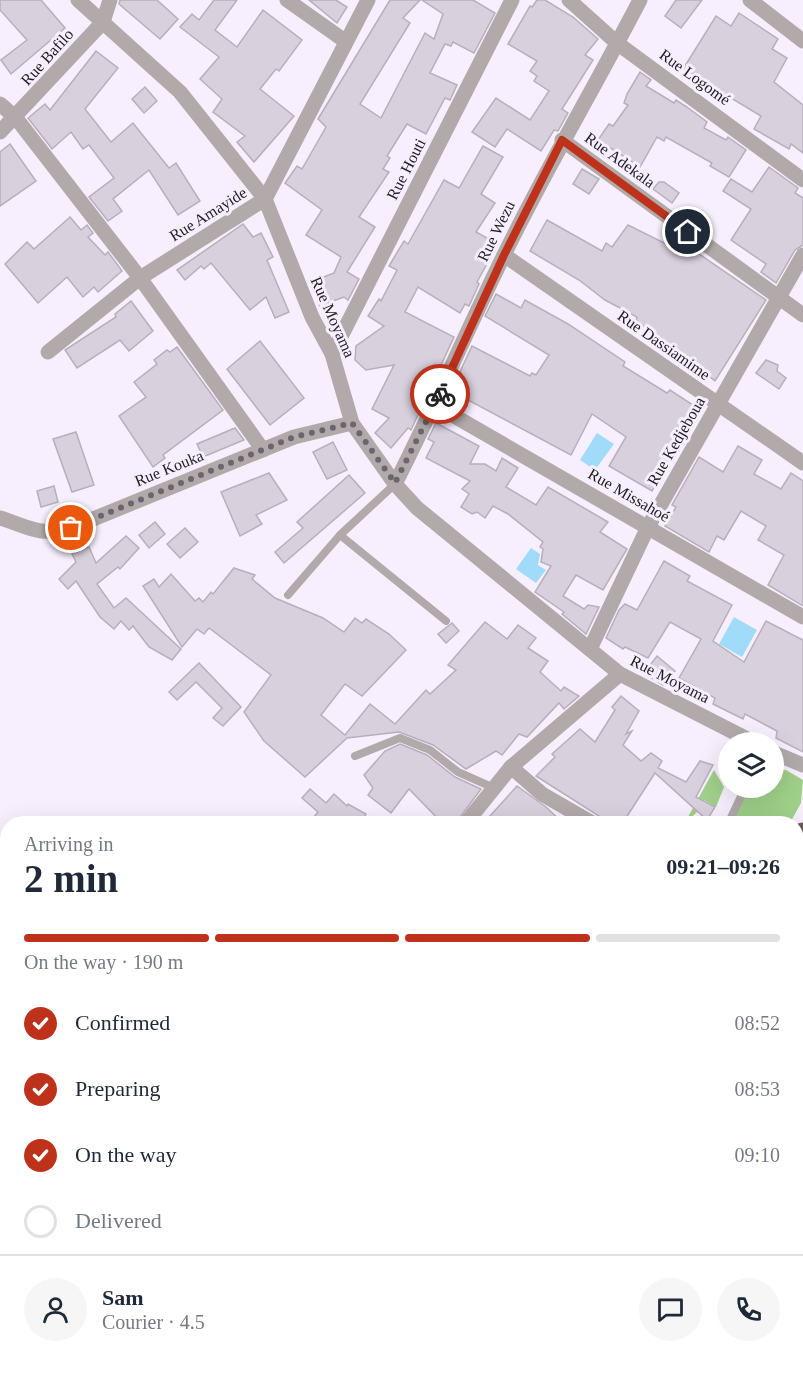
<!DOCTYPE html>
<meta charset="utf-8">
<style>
:root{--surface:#fff;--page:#f6f6f7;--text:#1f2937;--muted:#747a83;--line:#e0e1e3;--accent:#be321c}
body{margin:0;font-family:Georgia,serif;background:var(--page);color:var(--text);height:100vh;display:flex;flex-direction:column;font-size:22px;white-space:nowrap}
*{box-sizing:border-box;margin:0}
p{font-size:20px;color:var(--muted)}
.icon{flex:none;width:33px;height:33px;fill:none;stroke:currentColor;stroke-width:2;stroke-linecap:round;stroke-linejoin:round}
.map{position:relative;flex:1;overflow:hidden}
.details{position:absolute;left:0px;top:816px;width:804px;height:560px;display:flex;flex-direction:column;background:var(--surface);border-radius:24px 24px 0 0;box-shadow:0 6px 24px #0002}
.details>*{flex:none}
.fabs{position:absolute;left:718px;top:732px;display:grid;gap:12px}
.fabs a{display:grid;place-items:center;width:66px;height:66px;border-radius:50%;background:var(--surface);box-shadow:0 6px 24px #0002;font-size:30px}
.pin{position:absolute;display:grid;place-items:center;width:51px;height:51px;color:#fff;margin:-26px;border:3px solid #fff;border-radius:50%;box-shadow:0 2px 6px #0007}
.courier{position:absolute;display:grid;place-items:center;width:60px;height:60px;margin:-30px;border:4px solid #be321c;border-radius:50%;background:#fff;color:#222;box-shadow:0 2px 8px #0007}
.overview em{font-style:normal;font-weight:600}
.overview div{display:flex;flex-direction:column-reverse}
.overview{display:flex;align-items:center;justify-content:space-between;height:102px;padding:0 24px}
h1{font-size:39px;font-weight:600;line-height:45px}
.bar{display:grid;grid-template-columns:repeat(4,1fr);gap:9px 6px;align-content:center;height:72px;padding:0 24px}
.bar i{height:8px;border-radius:4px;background:var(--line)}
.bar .selected{background:var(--accent)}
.bar p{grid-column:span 4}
.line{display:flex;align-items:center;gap:15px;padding:0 24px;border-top:2px solid var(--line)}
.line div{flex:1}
.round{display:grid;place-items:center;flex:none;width:63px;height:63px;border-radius:32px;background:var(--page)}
ol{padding:0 24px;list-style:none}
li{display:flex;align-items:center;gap:18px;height:66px}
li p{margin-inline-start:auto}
li .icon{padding:6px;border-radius:50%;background:var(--accent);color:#fff;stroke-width:4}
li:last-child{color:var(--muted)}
li i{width:33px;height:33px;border:3px solid var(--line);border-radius:50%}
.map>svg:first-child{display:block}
.green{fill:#9fd08a}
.water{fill:#a0dbf9}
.building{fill:#d8d0dd;stroke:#b7afbc;stroke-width:1.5}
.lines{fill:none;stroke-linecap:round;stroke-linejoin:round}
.lane{stroke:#b2aaaa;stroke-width:8}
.street{stroke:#b2aaaa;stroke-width:15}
.highway{stroke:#69595a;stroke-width:27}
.done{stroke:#6b666e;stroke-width:6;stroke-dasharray:0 10.8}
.route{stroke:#be321c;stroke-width:8}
.labels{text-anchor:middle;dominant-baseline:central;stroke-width:6;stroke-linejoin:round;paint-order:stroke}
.street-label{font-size:16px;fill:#1f1c21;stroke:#f7effd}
</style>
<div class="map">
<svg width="803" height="1375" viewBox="0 0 803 1375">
<rect width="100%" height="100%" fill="#f7effd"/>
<g class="green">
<path d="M774 769 786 770 803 780 801 803 790 823H732L747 788H774Z"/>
<path d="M714 770 724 787 716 807 704 800 697 812 684 824Z"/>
</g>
<g class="water">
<path d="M597 433 614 444 595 470 580 460Z"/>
<path d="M531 548 540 554 538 565 546 570 536 583 516 569Z"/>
<path d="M734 617 757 630 742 657 719 644Z"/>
<path d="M0 1045 8 1056V1368H230L235 1375H0Z"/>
</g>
<g class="building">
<path d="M0 0H41L65 28 11 74 1 60 27 40 0 10Z"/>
<path d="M120 0H157L178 19 160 39 119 4Z"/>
<path d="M214 0H237L215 30 237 47 263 10 302 40 279 71 276 69 260 89 294 116 254 162 237 142 245 136 213 112 222 99 200 79 219 57 180 27 192 14 199 20Z"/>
<path d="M309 0H336L347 7 337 23Z"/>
<path d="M390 0H420L403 18 410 23 360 104 381 118 425 33 434 39 443 14 422 0H473L495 13 474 53 453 42 451 46 445 44 430 73 457 85 451 98 450 100 445 98 426 134 407 124 387 156 390 158 383 169 389 172 359 217 375 227 347 272 359 279 348 300 344 297 320 306 311 282 334 273 341 257 306 235 322 210 285 183 297 166 302 169 326 127 318 119Z"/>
<path d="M537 0H545L573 17 598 39 585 55 593 60 562 109 568 113 558 131 554 130 541 151 507 129 495 147 472 132 496 98 530 120 549 91 534 81 537 76 530 71 537 61 508 44 530 6 532 7Z"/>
<path d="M676 0H702L681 28 665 16Z"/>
<path d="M739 13 778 39 772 49 787 58 774 82 803 105V153L791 144 789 149 754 129 761 116 683 69 716 16 731 26Z"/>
<path d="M96 51 118 68 85 109 111 142 133 123 169 168 176 163 200 201 178 215 149 170 113 199 122 211 108 221 89 197 114 178 89 145 83 149 71 132 52 149 28 118 45 104 50 110Z"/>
<path d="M640 72 651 80 646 86 674 103 676 100 687 107 707 122 704 128 726 140 728 137 746 150 729 177 710 166 712 163 666 137 664 141 657 137 640 167 598 140 609 124 613 126 628 105 624 103 627 94Z"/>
<path d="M145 87 157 101 144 113 132 99Z"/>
<path d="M10 144 36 181 0 206V152Z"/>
<path d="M483 146 503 157 481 194 495 203 476 232 498 244 477 282 479 284 469 306 465 304 460 313 418 287 405 312 454 337 411 430 408 428 391 448 375 433 389 418 372 409 394 365 366 370 355 360 356 346 384 326 368 316 379 299 381 301 397 270 389 266 404 241 408 244 444 180 459 188Z"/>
<path d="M769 167 798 188 795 193 803 198V245L795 250 776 283 761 272 766 264 731 240 751 209 723 191 731 179 752 192Z"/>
<path d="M582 169 599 179 589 194 573 184Z"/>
<path d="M659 182H664L679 193 672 203 653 189Z"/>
<path d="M70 217 81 230 87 225 93 233 88 237 105 255 108 252 122 271 98 292 94 287 83 297 67 277 38 303 5 264 27 242 34 249Z"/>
<path d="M547 220 602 251 606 243 612 247 628 225 666 244 670 234 766 300 715 381 636 320 637 317 605 300 579 280 530 251Z"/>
<path d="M243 224 253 237 261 233 273 257 267 260 289 312 275 318 266 297 250 310 211 263 204 269 201 266 185 280 177 270Z"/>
<path d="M496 294 521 308 525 300 568 324 625 362 623 366 667 393 670 390 699 409 652 491 609 466 626 437 592 414 571 455 451 391 472 346 530 376 532 373 536 375 549 355 485 316Z"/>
<path d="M131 301 153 331 129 351 120 340 77 368 65 350 116 317 115 314Z"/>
<path d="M260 341 304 398 270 425 227 369Z"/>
<path d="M177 347 223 410 163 455 165 458 153 467 119 416 146 397 134 382 157 364 154 360 167 350 170 352Z"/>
<path d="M766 360 778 365 777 371 786 378 779 389 756 373Z"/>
<path d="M436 423 479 446 470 464H485L496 471 502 458 518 468 506 487 536 505 548 487 608 522 600 532 627 549 603 590 576 575 563 596 584 609 588 605 599 607 586 634 562 614 564 612 535 592 551 566 541 562 543 549 540 547 543 542 508 514 493 506 485 518 477 512 472 514 461 507 469 494 462 489 470 481 426 458 434 442 428 439Z"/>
<path d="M235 428 244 440 203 457 197 444Z"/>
<path d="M76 432 94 485 72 492 53 439Z"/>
<path d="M333 442 347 470 327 479 313 452Z"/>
<path d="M738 446 762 460 754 474 781 489 791 473 803 481V606L768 585 784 555 758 540 766 526 741 511 724 540 717 536 709 552 665 526 676 507 672 505 699 457 723 472Z"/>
<path d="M269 473 287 500 256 515 262 524 240 536 221 492Z"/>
<path d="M349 475 365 493 284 563 275 552 303 528 297 522Z"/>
<path d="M54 486 58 502 41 507 37 491Z"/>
<path d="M155 522 165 534 149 548 139 535Z"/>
<path d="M185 528 198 542 180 558 167 544Z"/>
<path d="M126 536 139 548 120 569 118 567 97 584 114 608 126 598 181 649 172 660 149 647 133 626 129 630 121 621 114 629 100 617 76 581 68 589 59 579 76 562 72 554 89 547 96 563Z"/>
<path d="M664 561 690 576 687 581 732 605 713 641 744 662 766 621 803 640V752L776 738 777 731 745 714 743 719 713 704 715 698 679 678 701 639 670 622 648 658 625 647 623 649 606 638 619 610 625 604 637 610Z"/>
<path d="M234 568 255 575 252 579 275 598 323 618 344 632 355 618 362 623 366 619 389 634 406 650 362 696 345 684 321 715 345 735 370 704 395 724 426 690 430 694 456 670 448 665 485 622 507 639 518 625 536 638 528 648 548 661 540 672 561 691 564 687 579 696 564 709 559 703 527 737 519 734 502 755 496 751 466 769 433 745 399 732 347 738 305 777 264 741 244 712 271 675 209 628 204 634 197 629 182 647 143 586 154 579 159 587 171 574 195 601 199 598 203 602 211 592 213 594Z"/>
<path d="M452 623 459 631 446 643 438 634Z"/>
<path d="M657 656 675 671 663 685 644 673Z"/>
<path d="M199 663 241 707 223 726 213 718 222 708 196 682 177 700 169 692Z"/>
<path d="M621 696 639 711 626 734 632 731 623 745 641 761 651 753 662 761 658 768 686 782 700 761 713 765 696 797 715 807 707 820 655 773 622 824 608 818 604 823 599 816 536 776 555 757 552 754 580 729 595 742 615 710 612 707Z"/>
<path d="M400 744 427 755 455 777 481 789 455 824H443L409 789 391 813 368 795 373 788 364 775 385 751Z"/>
<path d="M517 786 546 807 564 824H499L490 816Z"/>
<path d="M310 789 326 803 334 794 347 806 348 804 366 814 360 824H308L318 812 302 798Z"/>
</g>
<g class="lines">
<g class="lane">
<path d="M340 535 446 621"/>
<path d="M288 595 340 535 395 484"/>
<path d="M355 756 400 738 430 750 458 772 494 788"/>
<path d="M728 824 745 788"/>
</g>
<g class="street">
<path d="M78 0 180 92 265 199 312 317 332 354 352 423 395 484 417 508 620 674 753 742"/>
<path d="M287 0 345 41"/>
<path d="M569 0 617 43 803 180"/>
<path d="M750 0 803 41"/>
<path d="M0 104 16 118 140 278 263 450"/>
<path d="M0 132 103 22 110 0"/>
<path d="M562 140 803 315"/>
<path d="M504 255 803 463"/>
<path d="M48 352 140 278 265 199 368 0"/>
<path d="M332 354 512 0"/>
<path d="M435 405 803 617"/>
<path d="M395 484C434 408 467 330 505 253 547 167 596 85 640 0"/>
<path d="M0 518C32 528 36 536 71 528L294 437 352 423"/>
<path d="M590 649 648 527 803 255"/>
<path d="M774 753 803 765"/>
<path d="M511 767 542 794 594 824"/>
<path d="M465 824 511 767 620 674"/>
<path d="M796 1093 803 1107"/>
<path d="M796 1234 803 1229"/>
<path d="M796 1351 803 1363"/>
<path d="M598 1368 604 1375"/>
</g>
<g class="highway">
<path d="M796 848 803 836"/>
<path d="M796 902 803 885"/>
<path d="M455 1375 461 1368"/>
<path d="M506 1375 513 1368"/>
</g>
</g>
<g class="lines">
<path class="done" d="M71 528 294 437 352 423 395 483 440 394"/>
<path class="route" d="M440 394 504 255 562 140 688 232"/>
</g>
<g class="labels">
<g class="street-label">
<text transform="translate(47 57) rotate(-48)">Rue Bafilo</text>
<text transform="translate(695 77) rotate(36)">Rue Logomé</text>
<text transform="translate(620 160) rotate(36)">Rue Adekala</text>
<text transform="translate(406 169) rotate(-63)">Rue Houti</text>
<text transform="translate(208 214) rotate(-32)">Rue Amayide</text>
<text transform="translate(496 231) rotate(-64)">Rue Wezu</text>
<text transform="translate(333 317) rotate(66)">Rue Moyama</text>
<text transform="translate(664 345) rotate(35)">Rue Dassiamime</text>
<text transform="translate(676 441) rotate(-60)">Rue Kedjeboua</text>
<text transform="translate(169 468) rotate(-22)">Rue Kouka</text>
<text transform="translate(629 495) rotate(30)">Rue Missahoé</text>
<text transform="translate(670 679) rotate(27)">Rue Moyama</text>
</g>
</g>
</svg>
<div class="fabs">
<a><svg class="icon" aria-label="layers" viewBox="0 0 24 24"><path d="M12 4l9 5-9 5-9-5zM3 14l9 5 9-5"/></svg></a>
</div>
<div class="pin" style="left:71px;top:528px;background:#ea580c"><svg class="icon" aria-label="bag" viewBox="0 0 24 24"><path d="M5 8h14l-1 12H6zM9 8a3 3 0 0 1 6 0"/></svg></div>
<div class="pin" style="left:688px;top:232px;background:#1f2937"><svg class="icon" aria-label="home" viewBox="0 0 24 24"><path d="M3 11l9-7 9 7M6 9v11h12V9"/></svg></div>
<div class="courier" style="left:440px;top:394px"><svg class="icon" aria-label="bike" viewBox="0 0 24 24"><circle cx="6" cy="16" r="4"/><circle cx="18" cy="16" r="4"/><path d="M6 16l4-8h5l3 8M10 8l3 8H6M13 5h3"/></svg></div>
<section class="details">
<div class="overview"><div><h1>2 min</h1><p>Arriving in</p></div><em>09:21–09:26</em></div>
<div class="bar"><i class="selected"></i><i class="selected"></i><i class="selected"></i><i></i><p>On the way · 190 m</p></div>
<ol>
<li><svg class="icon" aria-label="check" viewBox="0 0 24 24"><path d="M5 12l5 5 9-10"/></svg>Confirmed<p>08:52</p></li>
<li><svg class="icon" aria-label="check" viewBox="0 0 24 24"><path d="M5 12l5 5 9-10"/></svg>Preparing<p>08:53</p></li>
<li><svg class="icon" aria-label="check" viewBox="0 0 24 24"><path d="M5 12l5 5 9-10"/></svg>On the way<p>09:10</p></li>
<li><i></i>Delivered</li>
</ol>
<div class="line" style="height:108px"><a class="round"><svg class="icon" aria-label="person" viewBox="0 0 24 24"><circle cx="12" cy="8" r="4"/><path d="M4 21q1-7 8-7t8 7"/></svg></a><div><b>Sam</b><p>Courier · 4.5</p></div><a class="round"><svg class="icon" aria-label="chat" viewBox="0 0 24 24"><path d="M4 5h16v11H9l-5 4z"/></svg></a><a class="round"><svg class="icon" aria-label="phone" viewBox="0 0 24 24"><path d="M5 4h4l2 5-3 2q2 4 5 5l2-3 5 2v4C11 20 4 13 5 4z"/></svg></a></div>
</section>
</div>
